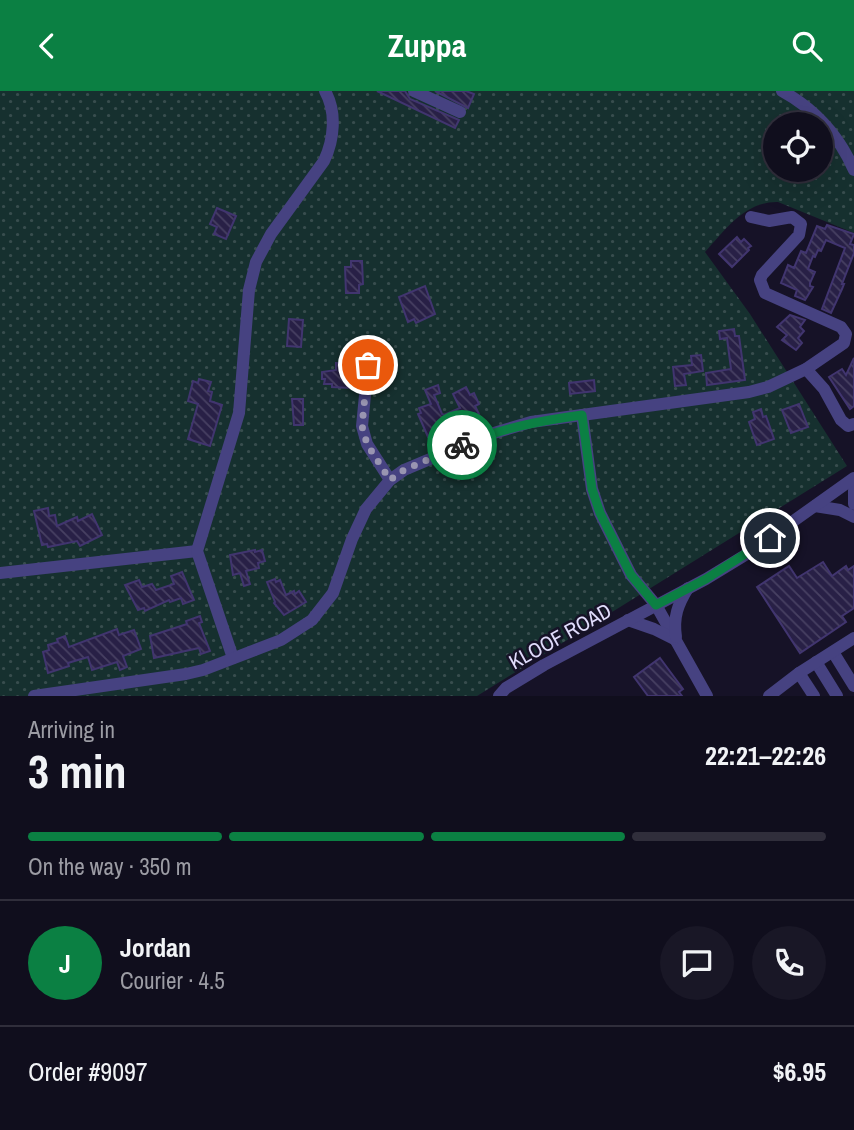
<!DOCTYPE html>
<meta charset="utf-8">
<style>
:root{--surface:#100e1d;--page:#191726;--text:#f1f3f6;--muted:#9c9ca4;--line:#302e3b;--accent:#0b8043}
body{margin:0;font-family:"Archivo Narrow",sans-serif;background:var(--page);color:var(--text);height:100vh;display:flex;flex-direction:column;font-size:26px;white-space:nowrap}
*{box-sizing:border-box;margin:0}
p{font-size:23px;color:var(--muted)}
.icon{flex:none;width:38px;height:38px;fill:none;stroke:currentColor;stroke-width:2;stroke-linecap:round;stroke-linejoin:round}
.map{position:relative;height:605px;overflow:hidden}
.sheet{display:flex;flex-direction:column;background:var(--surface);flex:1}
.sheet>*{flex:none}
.fabs{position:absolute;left:763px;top:21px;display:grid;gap:14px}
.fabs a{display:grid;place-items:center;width:70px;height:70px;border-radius:50%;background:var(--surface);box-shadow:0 7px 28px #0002,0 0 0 2px var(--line);font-size:35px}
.pin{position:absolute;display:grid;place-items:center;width:60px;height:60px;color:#fff;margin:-30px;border:4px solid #fff;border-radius:50%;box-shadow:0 2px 7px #0007}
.courier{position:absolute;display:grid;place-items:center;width:70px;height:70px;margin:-35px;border:5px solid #0b8043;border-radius:50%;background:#fff;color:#222;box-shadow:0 2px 9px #0007}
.overview em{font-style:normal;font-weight:800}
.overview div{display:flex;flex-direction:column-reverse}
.overview{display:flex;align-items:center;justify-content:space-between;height:119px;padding:0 28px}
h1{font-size:46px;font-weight:800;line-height:52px}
.bar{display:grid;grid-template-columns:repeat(4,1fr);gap:10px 7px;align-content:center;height:84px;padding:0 28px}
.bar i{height:9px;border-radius:5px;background:var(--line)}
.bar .on{background:var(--accent)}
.bar p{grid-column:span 4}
.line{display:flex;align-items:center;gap:18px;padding:0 28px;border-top:2px solid var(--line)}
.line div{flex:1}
.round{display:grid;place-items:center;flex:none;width:74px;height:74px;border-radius:37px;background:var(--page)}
header{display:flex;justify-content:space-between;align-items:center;height:91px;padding:0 28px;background:var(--accent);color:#fff;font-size:32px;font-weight:800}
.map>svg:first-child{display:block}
.grass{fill:url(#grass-dots);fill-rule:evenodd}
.building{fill:url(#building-back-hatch);stroke:#41356f;stroke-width:2}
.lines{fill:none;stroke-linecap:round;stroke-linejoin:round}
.minor{stroke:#464281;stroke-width:12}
.done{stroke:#9995b1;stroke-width:7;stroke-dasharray:0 12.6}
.route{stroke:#0b8043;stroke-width:9}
.labels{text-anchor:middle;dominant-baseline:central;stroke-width:5;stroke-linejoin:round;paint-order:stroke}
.street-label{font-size:21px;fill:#e0dcfb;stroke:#161227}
</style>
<header><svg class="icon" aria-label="back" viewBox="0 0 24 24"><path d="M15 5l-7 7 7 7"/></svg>Zuppa<svg class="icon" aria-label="search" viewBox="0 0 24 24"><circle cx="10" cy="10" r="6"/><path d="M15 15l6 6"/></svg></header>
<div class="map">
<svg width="854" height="605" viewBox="0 0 854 605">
<defs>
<pattern id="grass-dots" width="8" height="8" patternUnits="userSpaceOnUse" patternTransform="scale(1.75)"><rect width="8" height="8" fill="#16302f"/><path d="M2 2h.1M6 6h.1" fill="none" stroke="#384d4e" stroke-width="1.8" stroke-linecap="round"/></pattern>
<pattern id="building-back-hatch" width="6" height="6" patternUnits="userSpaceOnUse" patternTransform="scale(1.75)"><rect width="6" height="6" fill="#282046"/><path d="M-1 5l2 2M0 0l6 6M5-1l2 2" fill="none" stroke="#474062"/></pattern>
</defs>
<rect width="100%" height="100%" fill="#161227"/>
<path class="grass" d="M0 0H854V142L778 111C745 110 725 139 705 161L750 223 847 375 477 605H0ZM775 33H821V79H775Z"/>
<g class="building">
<path d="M377 0H405L410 8 459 29 455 37Z"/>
<path d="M435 0H466L474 3 468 17Z"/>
<path d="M217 117 236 125 226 148 214 143 217 136 210 133Z"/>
<path d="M827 134 854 143 850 153 854 154V162L842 193H844L842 198 831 222 822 218 845 157 826 149 821 160 818 159 815 166 813 165 808 178 815 181 810 192V195L813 196 805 209 795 205 797 199 781 192 788 174 794 177 801 160 806 162 817 135 825 138Z"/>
<path d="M737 146 741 151 744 148 751 155 748 157 749 159 732 176 719 163Z"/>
<path d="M351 170H362L363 193 359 194V202H346L345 176H351Z"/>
<path d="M425 195 435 223 416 232 414 228 408 231 399 206Z"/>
<path d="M790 224 805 229 800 236 804 240 798 247 802 252 796 259 782 249 787 244 777 236Z"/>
<path d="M289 228 303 229 301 256 287 255Z"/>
<path d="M734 238 735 245H739L745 289 707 294 706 282 731 278 727 247 720 248 719 240Z"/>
<path d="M701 264 703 280 684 283 686 294 675 295 673 276 692 274 691 265Z"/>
<path d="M854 267V315L850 318 829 286 842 278 846 284Z"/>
<path d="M336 272 350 273V297L332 296V293H324L325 288H322V281L336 279Z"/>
<path d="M199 288 211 291 208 300 212 301 210 310 222 314 210 355 188 348 198 313 188 310 193 290 198 292Z"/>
<path d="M594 289 595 300 570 303 569 292Z"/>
<path d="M438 294 440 302 434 304 442 323 444 324 460 317 453 303 466 296 470 304 474 302 479 313 475 315 479 323 460 332 457 326 445 331V332L434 337 437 343 428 346 418 323 421 322 419 317 431 313 425 299Z"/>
<path d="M292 308H303V334H294Z"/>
<path d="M799 313 808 336 791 342 782 319Z"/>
<path d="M761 318 763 326 766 325 774 348 757 354 749 331 755 328 753 321Z"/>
<path d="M48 417 49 425 55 424 57 435 77 426 78 430 92 423 102 444 80 455 77 450 48 456 47 453 42 454 34 420Z"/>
<path d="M255 459V461L262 459 265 470 258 472 259 477 246 480 250 493 244 495 240 482 233 484 230 464Z"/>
<path d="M823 471 832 485 846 475 848 479 854 475V517L842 525 846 531 800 562 757 496 789 475 797 487Z"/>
<path d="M182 481 194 509 183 513 181 507 170 511 169 509 145 520 144 517 138 519 125 494 139 489 142 496 152 493 156 499 174 493 171 485Z"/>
<path d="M275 488 276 491 280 489 286 504 294 500 295 503 299 500 306 511 284 524 274 512 275 511 267 491Z"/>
<path d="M200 525 202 531 199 532 210 560 201 563 199 557 154 567 150 545 184 534 187 533 186 530Z"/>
<path d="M117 538 119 544 134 539 141 558 123 565 127 576 120 579 117 571 92 579 88 566 68 572 69 575 48 582 43 561 49 559 48 554 58 551 57 548 65 545 69 556Z"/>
<path d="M660 567 683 598 679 601 682 605H648L634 586Z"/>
</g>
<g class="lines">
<g class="minor">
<path d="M414 0 460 21"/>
<path d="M782 0C815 18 839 45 854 79"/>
<path d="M370 253 362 335 367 353 390 389"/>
<path d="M806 278 824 298 841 329 848 335 854 333"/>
<path d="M582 324 592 398 600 422 631 484 656 514 707 605"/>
<path d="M854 399V413"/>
<path d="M815 415 840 419 854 426"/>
<path d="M0 482 197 460"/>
<path d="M628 529 654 538 674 548"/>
<path d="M676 546C673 526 678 513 688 497"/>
<path d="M833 561 854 595"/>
<path d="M233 567 197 460 239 322 249 199 256 171 271 143 324 70C334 49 337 21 325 0"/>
<path d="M816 571 837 605"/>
<path d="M799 582 814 605"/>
<path d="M34 605 186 583 203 579 281 549 312 529 333 502 352 448 366 418 390 389 404 379 487 344 531 331 749 301 768 296 806 278 844 252 846 243 841 236 765 202 760 189 762 184 799 144 801 133 792 126 769 130 751 126"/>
<path d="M499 605 506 597 544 574 706 488 747 463 854 387"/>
<path d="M769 605 799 582 854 547"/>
</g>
</g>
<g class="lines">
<path class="done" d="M368 274 362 335 367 353 390 389 404 379 462 354"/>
<path class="route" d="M462 354C502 337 539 330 582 324L592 398 600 422 631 484 656 514 706 488 770 447"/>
</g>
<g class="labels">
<g class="street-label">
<text transform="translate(560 545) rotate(-29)">KLOOF ROAD</text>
</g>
</g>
</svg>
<div class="fabs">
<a><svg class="icon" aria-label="locate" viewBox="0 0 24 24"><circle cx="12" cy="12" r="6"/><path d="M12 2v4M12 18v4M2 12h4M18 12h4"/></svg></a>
</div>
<div class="pin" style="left:368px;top:274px;background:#ea580c"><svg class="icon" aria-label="bag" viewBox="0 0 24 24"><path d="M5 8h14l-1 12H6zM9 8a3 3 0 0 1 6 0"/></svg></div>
<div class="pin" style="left:770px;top:447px;background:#1f2937"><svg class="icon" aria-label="home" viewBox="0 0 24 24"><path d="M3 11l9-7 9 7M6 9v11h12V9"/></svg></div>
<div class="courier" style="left:462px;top:354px"><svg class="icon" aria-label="bike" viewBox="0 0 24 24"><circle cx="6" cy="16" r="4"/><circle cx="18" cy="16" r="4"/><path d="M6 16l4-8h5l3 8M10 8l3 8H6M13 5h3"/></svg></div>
</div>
<section class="sheet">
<div class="overview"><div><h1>3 min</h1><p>Arriving in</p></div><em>22:21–22:26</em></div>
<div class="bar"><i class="on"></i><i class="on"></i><i class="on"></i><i></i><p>On the way · 350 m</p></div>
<div class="line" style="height:126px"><b class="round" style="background:var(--accent);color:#fff">J</b><div><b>Jordan</b><p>Courier · 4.5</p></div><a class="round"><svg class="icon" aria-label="chat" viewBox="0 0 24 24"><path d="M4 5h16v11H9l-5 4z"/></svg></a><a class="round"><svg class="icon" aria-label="phone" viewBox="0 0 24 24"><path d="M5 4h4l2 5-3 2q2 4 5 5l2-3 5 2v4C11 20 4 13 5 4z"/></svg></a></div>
<div class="line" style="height:91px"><div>Order #9097</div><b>$6.95</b></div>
</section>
